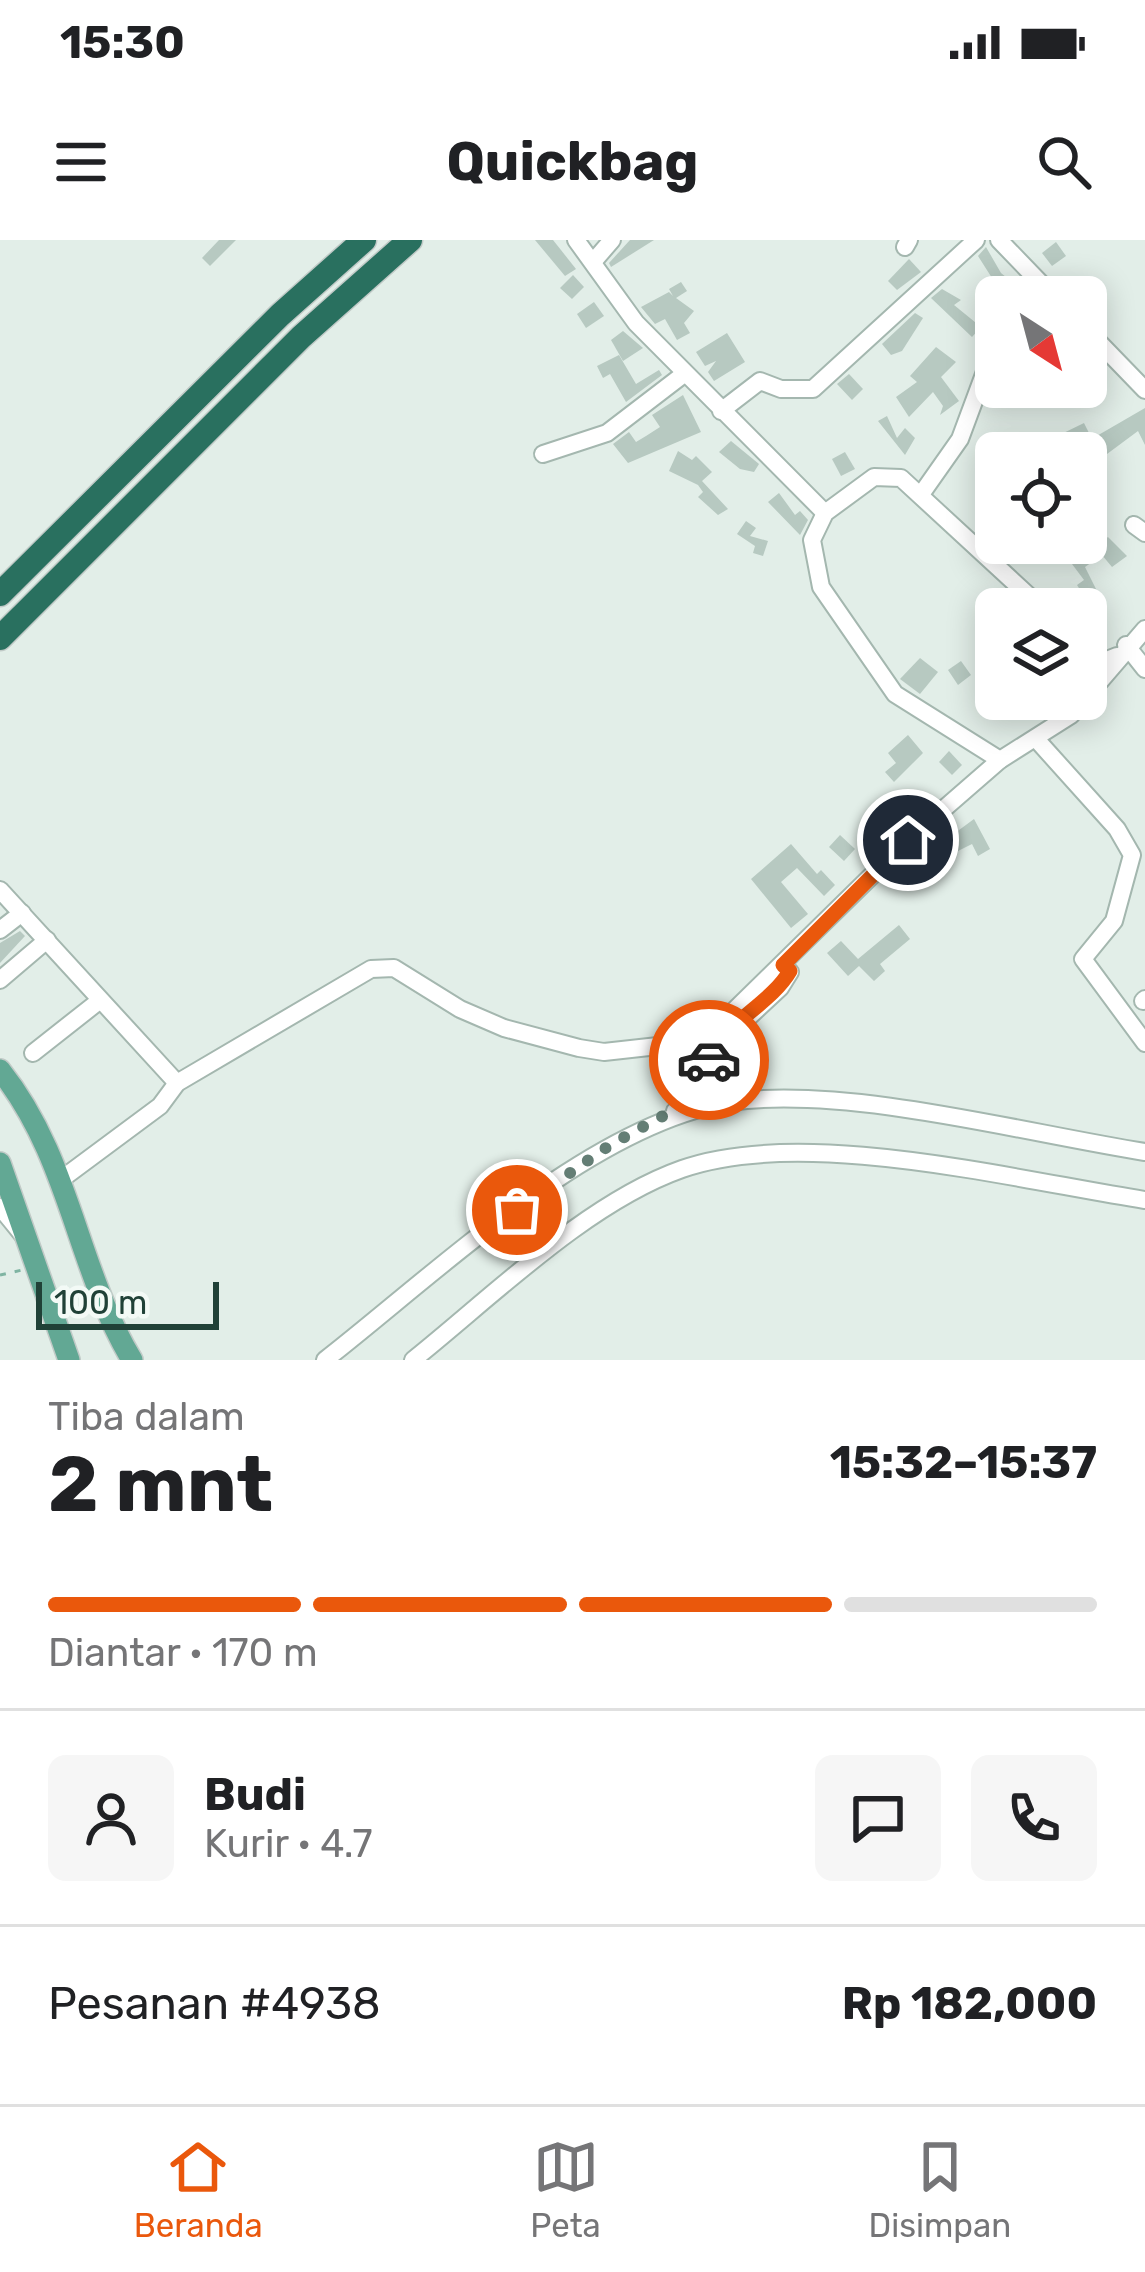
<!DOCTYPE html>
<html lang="id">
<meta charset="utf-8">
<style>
:root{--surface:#fff;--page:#f6f6f6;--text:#202124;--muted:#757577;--line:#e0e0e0;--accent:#ea580c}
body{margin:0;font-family:Rubik,sans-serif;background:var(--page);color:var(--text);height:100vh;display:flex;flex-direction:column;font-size:45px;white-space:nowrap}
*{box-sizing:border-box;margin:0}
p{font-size:39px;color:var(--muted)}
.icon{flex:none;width:66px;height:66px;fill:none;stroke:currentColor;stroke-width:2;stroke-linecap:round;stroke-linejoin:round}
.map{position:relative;height:1120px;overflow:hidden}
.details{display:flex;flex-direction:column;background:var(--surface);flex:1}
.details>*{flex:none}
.needle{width:78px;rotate:144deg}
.buttons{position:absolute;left:975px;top:36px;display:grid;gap:24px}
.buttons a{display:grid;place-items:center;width:132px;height:132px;border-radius:18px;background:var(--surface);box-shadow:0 6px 30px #0003;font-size:60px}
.scale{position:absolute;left:36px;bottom:30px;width:183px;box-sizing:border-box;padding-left:12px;border:6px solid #204137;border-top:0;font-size:33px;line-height:42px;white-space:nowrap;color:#204137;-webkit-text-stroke:9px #f3faf6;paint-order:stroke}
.pin{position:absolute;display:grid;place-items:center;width:102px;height:102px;color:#fff;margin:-51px;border:6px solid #fff;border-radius:50%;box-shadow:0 3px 12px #0007}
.courier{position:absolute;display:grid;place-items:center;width:120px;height:120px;margin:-60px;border:9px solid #ea580c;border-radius:50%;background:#fff;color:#222;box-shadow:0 3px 15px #0007}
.summary em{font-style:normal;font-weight:700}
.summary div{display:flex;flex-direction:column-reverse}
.summary{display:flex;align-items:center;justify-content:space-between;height:204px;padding:0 48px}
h1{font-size:78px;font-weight:700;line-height:90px}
.bar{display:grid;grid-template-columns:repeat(4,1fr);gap:18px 12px;align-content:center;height:144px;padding:0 48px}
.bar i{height:15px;border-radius:9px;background:var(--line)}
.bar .selected{background:var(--accent)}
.bar p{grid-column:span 4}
.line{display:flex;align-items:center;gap:30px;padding:0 48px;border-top:3px solid var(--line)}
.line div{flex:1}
.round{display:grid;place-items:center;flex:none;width:126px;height:126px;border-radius:18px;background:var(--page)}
.status{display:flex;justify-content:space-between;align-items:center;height:84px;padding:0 60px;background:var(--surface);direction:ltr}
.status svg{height:33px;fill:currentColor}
header{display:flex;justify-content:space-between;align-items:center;height:156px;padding:0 48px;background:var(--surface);font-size:54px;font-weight:700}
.tabs{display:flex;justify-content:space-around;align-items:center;height:168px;border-top:3px solid var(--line);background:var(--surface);font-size:33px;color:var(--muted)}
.tabs a{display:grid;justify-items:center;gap:6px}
.tabs .selected{color:var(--accent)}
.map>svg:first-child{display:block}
.building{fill:#b7c9c1}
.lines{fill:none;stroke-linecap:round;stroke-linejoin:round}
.minor-casing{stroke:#a4b7af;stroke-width:20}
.major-casing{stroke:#c1cac7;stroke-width:24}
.highway-casing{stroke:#c1cac7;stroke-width:27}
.path{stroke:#7fb4a2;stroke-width:3;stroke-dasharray:6 9;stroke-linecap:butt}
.minor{stroke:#fff;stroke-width:16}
.major{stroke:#62a894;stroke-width:21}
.highway{stroke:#29705f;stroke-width:24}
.done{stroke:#647e75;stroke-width:12;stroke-dasharray:0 21.6}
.route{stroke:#ea580c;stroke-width:15}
</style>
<div class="status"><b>15:30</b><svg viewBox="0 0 49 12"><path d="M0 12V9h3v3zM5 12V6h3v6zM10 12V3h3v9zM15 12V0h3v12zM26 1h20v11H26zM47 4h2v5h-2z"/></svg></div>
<header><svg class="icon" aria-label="menu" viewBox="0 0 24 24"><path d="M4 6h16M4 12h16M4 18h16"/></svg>Quickbag<svg class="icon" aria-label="search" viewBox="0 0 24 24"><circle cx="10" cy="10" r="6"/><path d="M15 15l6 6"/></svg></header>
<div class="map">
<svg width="1145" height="1120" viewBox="0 0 1145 1120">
<rect width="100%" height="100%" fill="#e2eee8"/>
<g class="building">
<path d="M219 0H236L210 26 202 18Z"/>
<path d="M535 0H553L576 29 565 36Z"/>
<path d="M630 0H654L611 27 609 23Z"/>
<path d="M1056 2 1066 16 1052 26 1042 13Z"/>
<path d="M986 7 1001 33 1030 57H1012L1003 46 999 49 978 16Z"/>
<path d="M909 19 921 32 897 50 888 41Z"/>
<path d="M573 35 584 47 572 59 560 48Z"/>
<path d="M681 42 687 51 676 58 694 71 684 83 690 93 677 100 665 79 655 84 641 67 669 52 673 56 669 49Z"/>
<path d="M942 49 961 60 954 65 981 87 972 97 931 58Z"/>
<path d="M594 62 604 76 586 88 577 74Z"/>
<path d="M915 73 923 78 902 111 891 115 882 104Z"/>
<path d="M623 91 643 108 623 121 611 100Z"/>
<path d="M727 93 745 122 714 141 708 132 716 121 705 126 696 112Z"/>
<path d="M936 107 956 122 941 137 959 161 940 175 943 166 933 152 909 177 896 157 917 142 910 136Z"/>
<path d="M619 115 636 144 659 130 662 135 626 162 610 134 603 138 597 126Z"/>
<path d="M849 134 863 149 852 160 837 144Z"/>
<path d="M683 155 701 192 628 223 613 204 629 192 636 202 646 196 660 187 652 175Z"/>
<path d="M1145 168V205L1138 191 1107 214 1095 197Z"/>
<path d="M887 176 897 198 905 188 915 198 905 215 878 181Z"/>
<path d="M1084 183 1090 195 1053 212 1047 201Z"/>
<path d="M731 201 759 224 754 232 740 229 719 212Z"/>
<path d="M678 211 692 220 696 216 712 232 702 241 728 269 718 275 698 257 703 252 698 245 669 231Z"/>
<path d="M845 212 855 229 841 236 832 219Z"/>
<path d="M779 253 795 275 800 271 808 280 800 295 768 262Z"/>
<path d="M746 281 756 288 750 296 768 301 763 316 753 313 755 306 737 294Z"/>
<path d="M1108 297 1127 316 1112 327 1102 315 1085 327 1105 367 1095 373 1077 345 1084 340 1072 324Z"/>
<path d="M1002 349 1006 352 1020 369H995L988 360Z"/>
<path d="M920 418 938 432 920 454 900 439Z"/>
<path d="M961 421 971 435 958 445 948 430Z"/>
<path d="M908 495 923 513 894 542 885 532 896 523 888 513Z"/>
<path d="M949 511 962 525 952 535 939 522Z"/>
<path d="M974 579 990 609 978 616 972 604 958 611 951 596Z"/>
<path d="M840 595 855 609 844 621 829 607Z"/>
<path d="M791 604 817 634 821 630 835 645 824 656 797 628 781 642 808 674 791 688 751 639Z"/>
<path d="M899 685 910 699 880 724 885 731 874 741 859 726 848 736 827 713 841 701 858 719Z"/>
<path d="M20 691 25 696 0 723V703Z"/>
</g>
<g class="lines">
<g class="minor-casing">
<g id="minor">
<path d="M576 0 636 83 825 273"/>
<path d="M999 0 1054 57"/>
<path d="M905 7 909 0"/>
<path d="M593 22 612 0"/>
<path d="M1086 89 1145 150"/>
<path d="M721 171 760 141 781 149H813L976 0"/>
<path d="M543 214 607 193 684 134"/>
<path d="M922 253 960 199 996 102"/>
<path d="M1134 285 1145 293"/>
<path d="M1126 405 1145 429"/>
<path d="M1086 416 1102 422 1117 416"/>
<path d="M1037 500 1117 589 1132 615 1114 681 1083 719 1145 803"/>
<path d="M1000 520 895 454 821 347 812 300 825 273 874 237 901 238 1043 369"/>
<path d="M0 650 177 843"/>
<path d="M0 690 22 673"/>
<path d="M0 740 47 700"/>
<path d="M1143 761 1145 759"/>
<path d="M33 813 99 761"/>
<path d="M712 844 711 812 780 748 790 732 783 725"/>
<path d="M675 871 712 844"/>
<path d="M63 938 160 866 177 843 371 729 394 728 460 769 504 788 579 808 604 812 703 801 908 600 1000 520 1071 475 1145 389"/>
<path d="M0 967 26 999"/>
<path d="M325 1120C437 1033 604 871 747 860 865 850 1025 893 1145 912"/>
<path d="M413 1120C492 1057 586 963 682 929 803 886 1016 940 1145 960"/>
</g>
</g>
<g class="major-casing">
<g id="major">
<path d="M0 830C71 919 76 1027 132 1120"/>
<path d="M0 923 69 1120"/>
</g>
</g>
<g class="highway-casing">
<g id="highway">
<path d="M0 354 280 75 364 0"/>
<path d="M0 398 301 97 410 0"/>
</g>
</g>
<path class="path" d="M0 1035 22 1030"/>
<use href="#minor" class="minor"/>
<use href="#major" class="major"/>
<use href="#highway" class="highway"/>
</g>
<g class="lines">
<path class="done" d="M517 970 610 905 703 854 712 844 709 820"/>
<path class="route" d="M709 820C722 784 770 765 790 731L783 725 908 600"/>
</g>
</svg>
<div class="buttons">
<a><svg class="needle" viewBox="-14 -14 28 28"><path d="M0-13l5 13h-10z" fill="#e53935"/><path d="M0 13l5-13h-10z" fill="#757577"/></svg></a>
<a><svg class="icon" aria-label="locate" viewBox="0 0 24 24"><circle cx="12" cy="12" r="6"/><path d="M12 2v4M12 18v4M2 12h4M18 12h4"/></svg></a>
<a><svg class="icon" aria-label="layers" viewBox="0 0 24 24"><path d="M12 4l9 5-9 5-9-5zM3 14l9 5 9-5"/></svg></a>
</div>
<div class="scale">100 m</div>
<div class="pin" style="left:517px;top:970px;background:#ea580c"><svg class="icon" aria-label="bag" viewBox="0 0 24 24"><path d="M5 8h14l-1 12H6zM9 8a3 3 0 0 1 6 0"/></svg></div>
<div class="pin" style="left:908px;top:600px;background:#1f2937"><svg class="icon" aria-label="home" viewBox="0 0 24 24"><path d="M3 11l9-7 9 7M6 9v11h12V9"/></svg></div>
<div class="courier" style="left:709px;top:820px"><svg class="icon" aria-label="car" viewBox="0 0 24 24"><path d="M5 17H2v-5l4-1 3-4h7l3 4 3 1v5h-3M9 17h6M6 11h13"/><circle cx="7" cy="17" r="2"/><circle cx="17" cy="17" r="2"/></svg></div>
</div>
<section class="details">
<div class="summary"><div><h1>2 mnt</h1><p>Tiba dalam</p></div><em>15:32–15:37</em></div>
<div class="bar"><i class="selected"></i><i class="selected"></i><i class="selected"></i><i></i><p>Diantar · 170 m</p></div>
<div class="line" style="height:216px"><a class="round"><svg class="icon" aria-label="person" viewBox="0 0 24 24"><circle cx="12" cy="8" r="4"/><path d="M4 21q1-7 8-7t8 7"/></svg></a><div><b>Budi</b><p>Kurir · 4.7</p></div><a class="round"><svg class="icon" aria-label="chat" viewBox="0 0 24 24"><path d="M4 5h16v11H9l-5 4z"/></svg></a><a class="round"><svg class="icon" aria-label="phone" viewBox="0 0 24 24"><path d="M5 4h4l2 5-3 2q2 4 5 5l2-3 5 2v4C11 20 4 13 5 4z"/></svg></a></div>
<div class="line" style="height:156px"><div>Pesanan #4938</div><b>Rp 182,000</b></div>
</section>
<nav class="tabs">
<a class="selected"><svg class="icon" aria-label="home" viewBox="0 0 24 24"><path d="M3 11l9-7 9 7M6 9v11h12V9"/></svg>Beranda</a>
<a><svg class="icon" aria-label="map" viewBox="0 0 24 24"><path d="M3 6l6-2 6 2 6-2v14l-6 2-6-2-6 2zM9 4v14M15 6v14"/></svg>Peta</a>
<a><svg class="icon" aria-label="saved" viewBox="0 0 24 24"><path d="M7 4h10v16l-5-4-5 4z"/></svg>Disimpan</a>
</nav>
